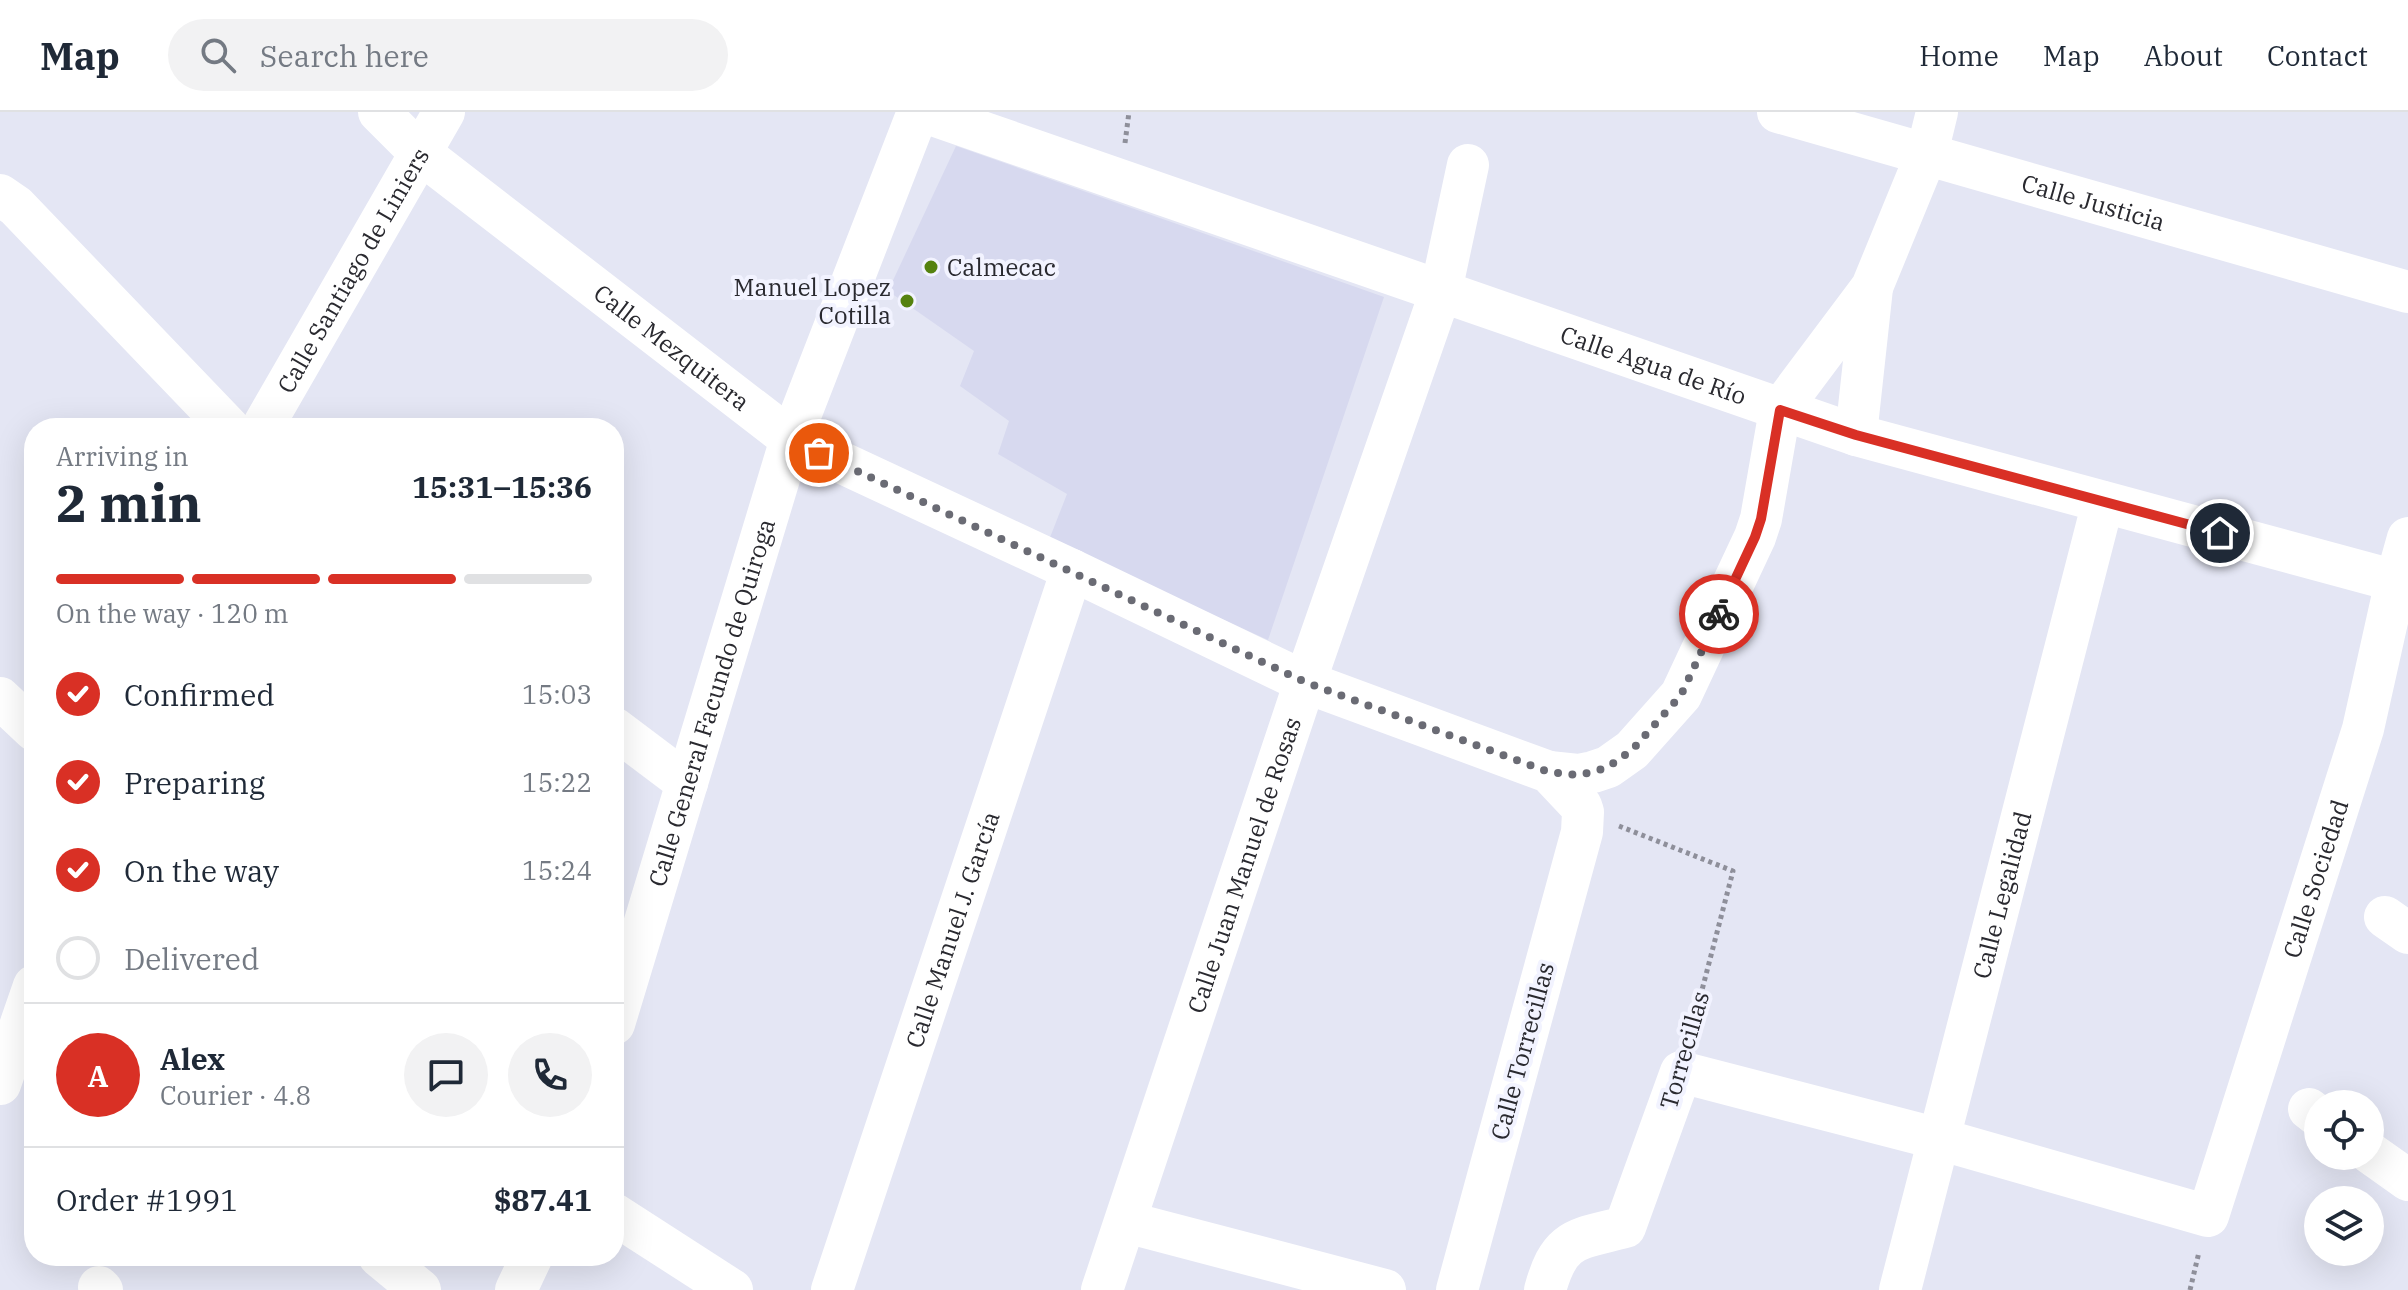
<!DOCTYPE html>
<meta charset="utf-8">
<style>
:root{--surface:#fff;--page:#f2f2f3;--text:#1f2937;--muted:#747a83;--line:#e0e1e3;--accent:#d93025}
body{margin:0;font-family:"IBM Plex Serif",serif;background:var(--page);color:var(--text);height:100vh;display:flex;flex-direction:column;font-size:30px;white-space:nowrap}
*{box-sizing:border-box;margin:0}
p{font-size:26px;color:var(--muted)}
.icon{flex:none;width:44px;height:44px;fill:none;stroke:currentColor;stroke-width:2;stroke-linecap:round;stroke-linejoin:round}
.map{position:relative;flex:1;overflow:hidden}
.details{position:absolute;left:24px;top:306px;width:600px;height:848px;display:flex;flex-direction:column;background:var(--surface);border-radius:32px;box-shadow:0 8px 32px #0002}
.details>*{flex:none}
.buttons{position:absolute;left:2304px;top:978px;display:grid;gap:16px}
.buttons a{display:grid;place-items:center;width:80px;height:80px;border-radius:50%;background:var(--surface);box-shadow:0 8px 32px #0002;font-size:40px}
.pin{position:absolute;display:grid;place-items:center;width:68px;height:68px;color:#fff;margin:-34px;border:4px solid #fff;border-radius:50%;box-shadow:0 2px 8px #0007}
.courier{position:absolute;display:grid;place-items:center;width:80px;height:80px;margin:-40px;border:6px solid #d93025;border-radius:50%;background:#fff;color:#222;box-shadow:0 2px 10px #0007}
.headline em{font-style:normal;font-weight:800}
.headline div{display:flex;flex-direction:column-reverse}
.headline{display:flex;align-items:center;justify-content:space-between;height:136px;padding:0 32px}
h1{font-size:52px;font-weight:800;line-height:60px}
.bar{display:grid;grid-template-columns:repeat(4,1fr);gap:12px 8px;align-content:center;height:96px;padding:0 32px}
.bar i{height:10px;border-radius:6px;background:var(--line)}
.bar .selected{background:var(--accent)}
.bar p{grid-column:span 4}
.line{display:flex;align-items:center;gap:20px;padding:0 32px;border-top:2px solid var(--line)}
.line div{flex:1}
.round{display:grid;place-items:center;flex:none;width:84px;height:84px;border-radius:42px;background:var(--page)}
ol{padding:0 32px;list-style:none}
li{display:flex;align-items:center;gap:24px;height:88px}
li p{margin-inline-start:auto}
li .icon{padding:8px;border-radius:50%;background:var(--accent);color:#fff;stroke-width:4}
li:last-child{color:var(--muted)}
li i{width:44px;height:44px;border:4px solid var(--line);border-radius:50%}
header{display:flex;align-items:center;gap:48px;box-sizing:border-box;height:112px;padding:0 40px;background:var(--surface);border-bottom:2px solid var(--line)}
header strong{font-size:38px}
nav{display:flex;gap:44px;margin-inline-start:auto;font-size:28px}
.search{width:560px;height:72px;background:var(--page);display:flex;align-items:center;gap:20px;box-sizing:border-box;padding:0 28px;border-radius:44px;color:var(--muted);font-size:30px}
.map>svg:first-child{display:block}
.built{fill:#d7d9ef}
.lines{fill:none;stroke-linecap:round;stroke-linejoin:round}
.path{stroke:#8e8f9a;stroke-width:5;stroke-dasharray:4 4;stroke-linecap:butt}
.minor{stroke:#fff;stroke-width:42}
.done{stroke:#6a6b74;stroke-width:8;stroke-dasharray:0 14.4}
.route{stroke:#d93025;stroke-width:10}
.poi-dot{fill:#55820f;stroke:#f2f3ff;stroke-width:3}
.labels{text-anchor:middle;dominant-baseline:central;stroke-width:8;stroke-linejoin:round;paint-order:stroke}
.street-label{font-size:24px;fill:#29292f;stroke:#f2f3ff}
.poi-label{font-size:24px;fill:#29292f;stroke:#f2f3ff;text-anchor:start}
</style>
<header>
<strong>Map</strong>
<div class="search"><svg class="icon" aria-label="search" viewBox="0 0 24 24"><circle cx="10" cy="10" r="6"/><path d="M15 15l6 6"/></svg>Search here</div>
<nav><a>Home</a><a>Map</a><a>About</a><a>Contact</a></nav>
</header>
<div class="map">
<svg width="2408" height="1178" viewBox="0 0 2408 1178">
<rect width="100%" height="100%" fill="#e4e6f4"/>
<path class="built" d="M956 34 1384 185 1268 528 1049 428 1067 382 998 342 1009 309 960 274 974 239 888 179Z"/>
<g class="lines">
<g class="path">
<path d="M1125 31 1129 0"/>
<path d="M1619 714 1733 759 1690 924"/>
<path d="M2190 1178 2199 1140"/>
</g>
<g class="minor">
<path id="s1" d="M379 0 419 40 791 327 1072 458 1305 570 1549 660 1581 694 1583 700 1582 720 1457 1178"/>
<path id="s2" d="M924 0 1856 323 2396 469"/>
<path id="s3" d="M1778 0 2408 180"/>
<path d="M0 83 16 94 229 316"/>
<path id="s4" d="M262 316 444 0"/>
<path d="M1856 323 1872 176"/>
<path d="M0 586 34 618"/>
<path d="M614 616 687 671"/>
<path d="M1549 660 1578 663 1593 660 1608 655 1632 638 1681 583 1755 425 1761 407 1780 298 1872 175 1927 41 1937 0"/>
<path d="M2385 805 2408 821"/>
<path id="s5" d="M614 912 791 327 918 0"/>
<path d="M0 972 34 874"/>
<path d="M2309 997 2318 1004"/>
<path d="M2370 1041 2408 1068"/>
<path d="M614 1102 732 1178"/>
<path d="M1126 1110 1385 1178"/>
<path d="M379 1144 420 1178"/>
<path d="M99 1175 102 1178"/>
<path d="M516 1178 532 1144"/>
<path id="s6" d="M832 1178 1072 458"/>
<path id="s7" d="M1102 1178 1305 570 1441 179 1468 53"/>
<path id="s8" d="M1545 1178C1560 1124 1576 1128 1625 1115L1681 960 1939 1027 2208 1104 2363 617 2396 469 2408 426"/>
<path id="s9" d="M1900 1178 2103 390"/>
</g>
</g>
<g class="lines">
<path class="done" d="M819 341 1305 570 1549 660 1578 663 1593 660 1608 655 1632 638 1681 583 1719 502"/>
<path class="route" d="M1719 502 1755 425 1761 407 1780 298 1856 323 2220 421"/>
</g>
<g class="poi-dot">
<circle cx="931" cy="155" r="8"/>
<circle cx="907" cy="189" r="8"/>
</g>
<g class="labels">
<g class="street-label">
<text stroke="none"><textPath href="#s3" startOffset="328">Calle Justicia</textPath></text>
<text stroke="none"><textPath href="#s4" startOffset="182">Calle Santiago de Liniers</textPath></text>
<text stroke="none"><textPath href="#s1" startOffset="376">Calle Mezquitera</textPath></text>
<text stroke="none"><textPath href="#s2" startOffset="772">Calle Agua de Río</textPath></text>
<text stroke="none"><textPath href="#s5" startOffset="336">Calle General Facundo de Quiroga</textPath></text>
<text stroke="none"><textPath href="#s7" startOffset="448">Calle Juan Manuel de Rosas</textPath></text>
<text stroke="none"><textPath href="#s8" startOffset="1176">Calle Sociedad</textPath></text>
<text stroke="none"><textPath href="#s9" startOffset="408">Calle Legalidad</textPath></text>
<text stroke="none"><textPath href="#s6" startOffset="380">Calle Manuel J. García</textPath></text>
<text transform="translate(1684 938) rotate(-74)">Torrecillas</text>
<text transform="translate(1522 939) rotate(-75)">Calle Torrecillas</text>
</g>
<g class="poi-label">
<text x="947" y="155">Calmecac</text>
<text x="891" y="175" text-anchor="end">Manuel Lopez<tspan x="891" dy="28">Cotilla</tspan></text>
</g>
</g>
</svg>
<div class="buttons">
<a><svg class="icon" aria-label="locate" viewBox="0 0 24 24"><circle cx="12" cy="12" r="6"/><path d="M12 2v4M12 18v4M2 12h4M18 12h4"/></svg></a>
<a><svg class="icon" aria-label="layers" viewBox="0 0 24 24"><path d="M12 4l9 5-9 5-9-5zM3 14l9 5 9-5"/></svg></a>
</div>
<div class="pin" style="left:819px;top:341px;background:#ea580c"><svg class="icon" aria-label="bag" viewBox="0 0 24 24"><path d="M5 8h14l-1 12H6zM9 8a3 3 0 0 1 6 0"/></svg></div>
<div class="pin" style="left:2220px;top:421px;background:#1f2937"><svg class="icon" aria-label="home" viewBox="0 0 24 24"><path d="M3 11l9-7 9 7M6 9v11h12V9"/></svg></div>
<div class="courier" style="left:1719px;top:502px"><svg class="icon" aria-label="bike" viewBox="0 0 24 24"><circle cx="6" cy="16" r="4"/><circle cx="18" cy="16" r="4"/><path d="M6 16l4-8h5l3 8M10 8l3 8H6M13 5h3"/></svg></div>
<section class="details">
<div class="headline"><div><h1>2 min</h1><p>Arriving in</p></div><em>15:31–15:36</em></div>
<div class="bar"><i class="selected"></i><i class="selected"></i><i class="selected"></i><i></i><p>On the way · 120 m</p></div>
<ol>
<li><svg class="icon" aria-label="check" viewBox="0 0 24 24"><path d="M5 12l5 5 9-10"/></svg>Confirmed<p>15:03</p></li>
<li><svg class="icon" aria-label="check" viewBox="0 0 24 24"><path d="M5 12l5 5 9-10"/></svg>Preparing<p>15:22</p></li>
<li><svg class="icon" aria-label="check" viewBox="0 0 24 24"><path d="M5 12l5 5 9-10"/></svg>On the way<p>15:24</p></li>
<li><i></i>Delivered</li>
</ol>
<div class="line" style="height:144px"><b class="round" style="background:var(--accent);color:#fff">A</b><div><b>Alex</b><p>Courier · 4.8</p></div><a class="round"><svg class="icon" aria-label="chat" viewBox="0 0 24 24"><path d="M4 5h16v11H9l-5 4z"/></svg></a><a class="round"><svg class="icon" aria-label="phone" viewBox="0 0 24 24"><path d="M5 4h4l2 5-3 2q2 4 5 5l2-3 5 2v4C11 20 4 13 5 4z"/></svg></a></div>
<div class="line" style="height:104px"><div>Order #1991</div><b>$87.41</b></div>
</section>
</div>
